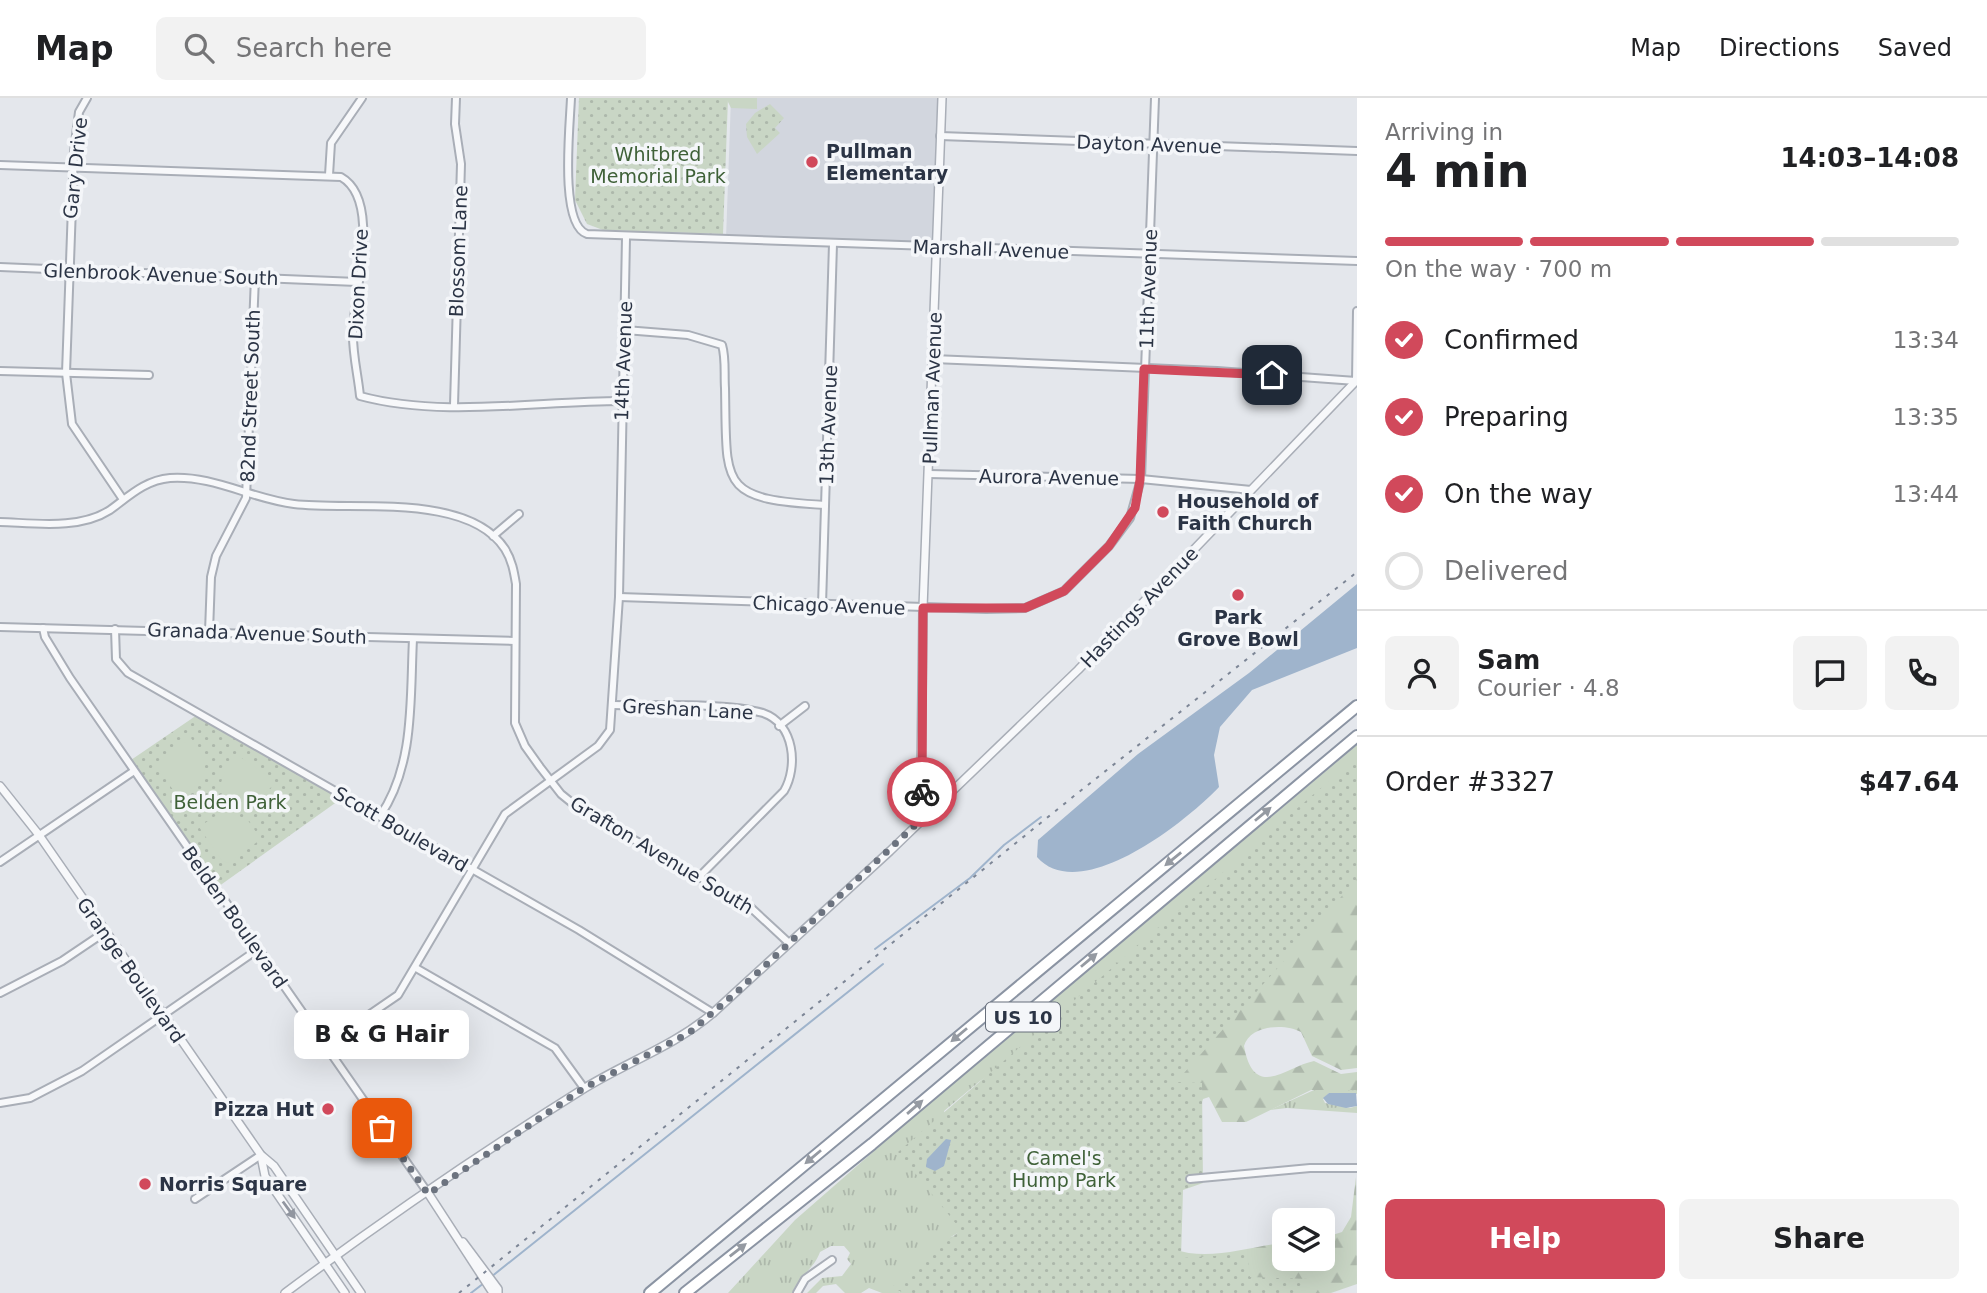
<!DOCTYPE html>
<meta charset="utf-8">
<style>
:root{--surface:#fff;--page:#f2f2f2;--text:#202124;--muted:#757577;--line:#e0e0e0;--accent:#d1495b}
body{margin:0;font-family:"DejaVu Sans",sans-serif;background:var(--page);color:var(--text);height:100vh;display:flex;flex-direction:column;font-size:26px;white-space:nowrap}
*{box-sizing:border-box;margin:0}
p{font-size:23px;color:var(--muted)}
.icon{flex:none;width:38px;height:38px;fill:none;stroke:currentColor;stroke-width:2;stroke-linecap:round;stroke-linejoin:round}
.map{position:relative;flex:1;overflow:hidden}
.side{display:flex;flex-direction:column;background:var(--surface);width:630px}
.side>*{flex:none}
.controls{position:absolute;left:1272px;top:1110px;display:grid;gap:14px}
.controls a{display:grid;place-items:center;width:63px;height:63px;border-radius:10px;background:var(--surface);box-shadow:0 7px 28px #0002;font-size:35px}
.pin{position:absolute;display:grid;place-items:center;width:60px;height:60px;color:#fff;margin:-30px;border-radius:14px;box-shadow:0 4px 10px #0006}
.courier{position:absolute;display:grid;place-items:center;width:70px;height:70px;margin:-35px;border:5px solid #d1495b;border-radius:50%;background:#fff;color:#222;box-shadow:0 2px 9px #0007}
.bubble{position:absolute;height:49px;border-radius:10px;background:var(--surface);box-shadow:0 7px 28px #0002;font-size:23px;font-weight:700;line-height:49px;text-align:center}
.head em{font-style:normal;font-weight:700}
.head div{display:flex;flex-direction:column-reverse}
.head{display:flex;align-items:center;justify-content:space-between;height:119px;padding:0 28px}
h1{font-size:46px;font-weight:700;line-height:52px}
.bar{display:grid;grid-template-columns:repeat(4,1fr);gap:10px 7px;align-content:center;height:84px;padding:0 28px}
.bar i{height:9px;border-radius:5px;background:var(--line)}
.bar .active{background:var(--accent)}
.bar p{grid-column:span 4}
.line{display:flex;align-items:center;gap:18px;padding:0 28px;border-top:2px solid var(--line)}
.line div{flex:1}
.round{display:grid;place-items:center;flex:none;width:74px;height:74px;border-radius:10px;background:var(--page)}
ol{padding:0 28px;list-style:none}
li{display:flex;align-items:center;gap:21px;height:77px}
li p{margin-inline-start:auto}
li .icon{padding:7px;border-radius:50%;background:var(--accent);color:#fff;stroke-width:4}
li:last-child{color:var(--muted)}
li i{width:38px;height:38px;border:4px solid var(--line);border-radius:50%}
.primary-button{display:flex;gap:14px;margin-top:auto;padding:14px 28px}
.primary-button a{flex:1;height:80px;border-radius:10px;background:var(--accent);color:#fff;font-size:28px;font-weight:700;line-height:80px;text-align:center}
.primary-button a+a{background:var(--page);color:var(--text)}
header{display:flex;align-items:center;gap:42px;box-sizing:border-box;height:98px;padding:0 35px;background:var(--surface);border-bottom:2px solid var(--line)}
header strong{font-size:33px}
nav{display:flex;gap:38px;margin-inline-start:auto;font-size:24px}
.search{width:490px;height:63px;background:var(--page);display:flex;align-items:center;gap:18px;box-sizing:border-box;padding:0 24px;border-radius:10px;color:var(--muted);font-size:26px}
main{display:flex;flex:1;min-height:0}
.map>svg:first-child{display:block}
.built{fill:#d2d6de}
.grass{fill:url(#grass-tufts)}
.forest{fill:url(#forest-firs)}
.park{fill:url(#park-dots)}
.pitch{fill:#c9d6c5}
.water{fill:#9fb4cc}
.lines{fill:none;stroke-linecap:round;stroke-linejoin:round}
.stream{stroke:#9fb4cc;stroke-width:2}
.minor-casing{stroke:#a9aeb7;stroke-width:10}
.tertiary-casing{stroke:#a9aeb7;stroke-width:10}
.motorway-casing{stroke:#8b94a3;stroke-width:14}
.minor{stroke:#f7f8fa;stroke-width:6}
.tertiary{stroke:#f7f8fa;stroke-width:7}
.motorway{stroke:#fff;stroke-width:10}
.rail{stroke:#7d8696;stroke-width:2;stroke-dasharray:3.5 7;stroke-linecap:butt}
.oneway{fill:#959aa2}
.oneway2{fill:#9196a0}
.done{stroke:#6c737f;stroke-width:7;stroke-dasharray:0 12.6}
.route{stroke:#d1495b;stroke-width:9}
.poi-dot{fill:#d1495b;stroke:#f4f6f9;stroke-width:2.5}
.labels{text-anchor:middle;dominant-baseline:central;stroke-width:7;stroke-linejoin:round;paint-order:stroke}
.shield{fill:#f4f6f9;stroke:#676e7b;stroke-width:2}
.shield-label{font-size:18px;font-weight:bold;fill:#2b3445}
.street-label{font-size:19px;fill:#2b3445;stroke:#f4f6f9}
.poi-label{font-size:19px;font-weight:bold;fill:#2b3445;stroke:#f4f6f9;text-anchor:start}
.park-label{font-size:19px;fill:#3f6138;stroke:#f4f6f9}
</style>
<header>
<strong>Map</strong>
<div class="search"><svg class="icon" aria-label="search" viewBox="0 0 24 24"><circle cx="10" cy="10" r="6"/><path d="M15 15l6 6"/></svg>Search here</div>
<nav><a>Map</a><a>Directions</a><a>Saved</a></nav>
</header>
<main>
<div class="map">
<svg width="1357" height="1195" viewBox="0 0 1357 1195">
<defs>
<pattern id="grass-tufts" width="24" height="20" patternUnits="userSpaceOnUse" patternTransform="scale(1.75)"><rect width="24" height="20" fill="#c9d6c5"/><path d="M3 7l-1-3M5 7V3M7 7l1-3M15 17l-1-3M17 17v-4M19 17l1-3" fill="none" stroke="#adb8ab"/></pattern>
<pattern id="forest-firs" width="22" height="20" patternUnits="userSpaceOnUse" patternTransform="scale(1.75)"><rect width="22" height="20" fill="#c9d6c5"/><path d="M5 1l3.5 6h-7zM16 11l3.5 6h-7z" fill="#adb8ab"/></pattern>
<pattern id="park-dots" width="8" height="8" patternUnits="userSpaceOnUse" patternTransform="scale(1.75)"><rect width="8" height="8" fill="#c9d6c5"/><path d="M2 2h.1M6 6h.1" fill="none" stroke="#adb8ab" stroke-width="1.8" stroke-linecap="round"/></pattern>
</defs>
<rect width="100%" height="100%" fill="#e4e7ec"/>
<path class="built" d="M731 0H942L936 150 726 141Z"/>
<g class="grass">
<path d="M1357 647V690L1306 778 980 983 944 1013 981 1122C946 1142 915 1154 899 1195H882L869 1190 861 1195H845L836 1186 823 1188 816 1195H807L822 1180 842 1178 851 1166 847 1161 850 1155 844 1148H831L820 1154C814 1171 799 1178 792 1195H728L795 1122 889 1040Z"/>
<path d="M1314 992H1357V996L1329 995 1323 1001 1325 1005 1350 1010 1357 1008V1015L1287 1010 1270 1012Z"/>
</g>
<g class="forest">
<path d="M1357 690V970L1341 972 1312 958 1301 934C1285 925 1250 927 1244 948 1254 1004 1287 968 1314 963L1341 976 1357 974V992H1311L1246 1024H1222L1209 999 1203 1001 1196 1023 1156 1003Z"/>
<path d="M1356 1079 1357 1186 1331 1195H899C908 1171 928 1143 954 1138L1173 1151C1210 1164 1248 1148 1284 1145V1160H1323V1140L1342 1134 1351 1119Z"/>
</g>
<g class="park">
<path d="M579 0H728L723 136 603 132 587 126 575 102Z"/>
<path d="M770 6 784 20 775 30 780 35 757 56 747 39 746 26 755 15Z"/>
<path d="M200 615 345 698 215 791 128 664Z"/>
<path d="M1357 659V781L1176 984 1202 985 1203 1085 1183 1092 1181 1160 1247 1156 1250 1179 1309 1181 1295 1195H905L891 1190 961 1132 898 1054Z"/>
</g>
<g class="pitch">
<path d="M726 0H757V11L731 10Z"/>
<path d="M191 640C212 670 209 679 179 701L157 668V664Z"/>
<path d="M239 658 273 682V687L245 718 226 701 220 688 225 672Z"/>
<path d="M223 713 247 721 261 741 229 765 222 763 199 729Z"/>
</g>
<g class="water">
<path d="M1357 486V550L1252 592 1220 629 1214 657 1219 689C1186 724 1080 808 1037 759L1038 742 1138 656 1249 575Z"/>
<path d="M1329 995H1356L1357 1008 1346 1010 1328 1006 1323 1000Z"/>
<path d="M946 1041 951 1042 944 1068 935 1073 926 1069 927 1061Z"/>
</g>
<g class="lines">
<g class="stream">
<path d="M875 851 970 780 1004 747 1041 719"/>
<path d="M491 1179 883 866"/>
<path d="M471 1195 484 1185"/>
</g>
<g class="minor-casing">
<g id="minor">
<path d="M87 0 79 14 74 53 66 275 72 326 122 400"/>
<path d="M571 0C570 27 559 127 587 136L1357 163"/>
<path d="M940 38 1357 53"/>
<path d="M0 67 341 79C382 102 354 193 353 233 352 254 358 277 360 298 441 320 538 303 621 303"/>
<path d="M329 77 331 45 362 0"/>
<path d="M0 169 357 184"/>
<path d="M625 232 688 237 722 247C726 260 724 276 725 290 727 388 718 401 825 407"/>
<path d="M933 261 1217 273 1356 283 1357 213"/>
<path d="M0 273 149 277"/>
<path d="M454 307 461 66 455 26 456 0"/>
<path d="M929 376 1141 381 1251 392"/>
<path d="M0 424C34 425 79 432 110 412 128 399 145 382 170 380 213 377 252 401 294 406 353 413 468 394 505 451 512 462 514 474 516 486L515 625 525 648 540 669 561 696 577 709 748 807 789 845"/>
<path d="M493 438 519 416"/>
<path d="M619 499 986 511 1025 510 1064 493 1109 448 1130 420 1141 381 1155 0"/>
<path d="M822 507 833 146"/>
<path d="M0 529 515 543"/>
<path d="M43 530 45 539 70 580 428 1095"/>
<path d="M115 531 116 561 128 575 579 832 713 915"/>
<path d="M209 534 211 479 216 458 246 400 255 179"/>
<path d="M613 607C653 608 727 604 763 615 795 626 798 669 784 693L700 778"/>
<path d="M779 628 805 608"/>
<path d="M380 718C415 667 410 600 413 541"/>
<path d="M0 764 134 673"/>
<path d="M416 870 555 950 584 990"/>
<path d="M0 895 62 863 105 834"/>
<path d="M325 947 398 897 505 716 598 648 610 632 619 499 626 140"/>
<path d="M0 1005 30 1000 82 973 257 852"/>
<path d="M1190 1081 1310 1070H1357"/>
<path d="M195 1101 261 1057"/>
<path d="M797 1195 805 1181 832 1162"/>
</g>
</g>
<g class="tertiary-casing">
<g id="tertiary">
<path d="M0 688 39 737 261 1057 274 1068 361 1195"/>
<path d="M926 717 921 675 923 510 942 0"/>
<path d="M261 1058 265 1078 345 1195"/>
<path d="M428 1095 493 1195"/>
<path d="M463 1144 498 1191V1195"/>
<path d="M285 1195C379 1125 481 1055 580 993 624 965 673 949 713 915L890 753 1078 572 1357 282"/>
</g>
</g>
<g class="motorway-casing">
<g id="motorway">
<path d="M650 1195 1357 608"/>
<path d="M685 1195 872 1046 1357 638"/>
</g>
</g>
<use href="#minor" class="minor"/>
<use href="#tertiary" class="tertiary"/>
<use href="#motorway" class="motorway"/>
<path class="rail" d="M459 1195 1079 694 1357 474"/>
</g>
<defs><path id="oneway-solid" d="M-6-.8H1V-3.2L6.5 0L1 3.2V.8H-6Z" transform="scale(1.75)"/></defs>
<g class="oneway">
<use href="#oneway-solid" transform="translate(1263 716) rotate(-40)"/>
<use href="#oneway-solid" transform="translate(1173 761) rotate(141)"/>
<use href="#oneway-solid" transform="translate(1089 862) rotate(-40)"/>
<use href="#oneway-solid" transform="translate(959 937) rotate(140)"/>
<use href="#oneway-solid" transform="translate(915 1009) rotate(-41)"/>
<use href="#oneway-solid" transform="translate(813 1059) rotate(140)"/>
<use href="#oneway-solid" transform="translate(738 1152) rotate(-38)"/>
</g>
<use class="oneway2" href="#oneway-solid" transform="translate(289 1112) rotate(54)"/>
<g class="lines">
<path class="done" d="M382 1030 428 1096 584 990 689 935 739 892 926 717 922 694"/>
<path class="route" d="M922 694 923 510H1025L1064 493 1109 448 1135 410 1140 382 1144 271 1272 277"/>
</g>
<g class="poi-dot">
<circle cx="812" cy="64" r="7"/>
<circle cx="1163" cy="414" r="7"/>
<circle cx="1238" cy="497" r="7"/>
<circle cx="328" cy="1011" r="7"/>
<circle cx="145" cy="1086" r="7"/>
</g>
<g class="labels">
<rect class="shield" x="986" y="904.5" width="74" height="29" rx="5"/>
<g class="shield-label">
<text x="1023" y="919">US 10</text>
</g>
<g class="street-label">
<text transform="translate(1149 46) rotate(2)">Dayton Avenue</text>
<text transform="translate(75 70) rotate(-84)">Gary Drive</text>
<text transform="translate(991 151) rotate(2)">Marshall Avenue</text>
<text transform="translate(458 153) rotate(-88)">Blossom Lane</text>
<text transform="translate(161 176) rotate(2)">Glenbrook Avenue South</text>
<text transform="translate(358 186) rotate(-87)">Dixon Drive</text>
<text transform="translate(1148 191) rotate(-88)">11th Avenue</text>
<text transform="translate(623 263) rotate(-88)">14th Avenue</text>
<text transform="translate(932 290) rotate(-88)">Pullman Avenue</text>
<text transform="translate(250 298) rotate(-88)">82nd Street South</text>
<text transform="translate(828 327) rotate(-88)">13th Avenue</text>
<text transform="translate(1049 379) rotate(1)">Aurora Avenue</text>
<text transform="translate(829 507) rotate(2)">Chicago Avenue</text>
<text transform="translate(1139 509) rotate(-46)">Hastings Avenue</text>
<text transform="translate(257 535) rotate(2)">Granada Avenue South</text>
<text transform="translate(688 611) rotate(3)">Greshan Lane</text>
<text transform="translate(401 731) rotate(30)">Scott Boulevard</text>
<text transform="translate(662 757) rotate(31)">Grafton Avenue South</text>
<text transform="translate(235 819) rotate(55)">Belden Boulevard</text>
<text transform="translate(131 872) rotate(55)">Grange Boulevard</text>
</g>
<g class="poi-label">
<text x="826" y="53">Pullman<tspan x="826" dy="22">Elementary</tspan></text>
<text x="1177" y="403">Household of<tspan x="1177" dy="22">Faith Church</tspan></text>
<text x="1238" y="519" text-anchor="middle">Park<tspan x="1238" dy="22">Grove Bowl</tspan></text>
<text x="314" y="1011" text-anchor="end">Pizza Hut</text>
<text x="159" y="1086">Norris Square</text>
</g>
<g class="park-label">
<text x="658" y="56">Whitbred<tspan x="658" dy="22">Memorial Park</tspan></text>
<text x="230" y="704">Belden Park</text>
<text x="1064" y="1060">Camel's<tspan x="1064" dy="22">Hump Park</tspan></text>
</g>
</g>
</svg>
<div class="controls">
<a><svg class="icon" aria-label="layers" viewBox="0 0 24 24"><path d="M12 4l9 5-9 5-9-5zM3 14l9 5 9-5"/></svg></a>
</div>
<div class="pin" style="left:382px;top:1030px;background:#ea580c"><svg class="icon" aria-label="bag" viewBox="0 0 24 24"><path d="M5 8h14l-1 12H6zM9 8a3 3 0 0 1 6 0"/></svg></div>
<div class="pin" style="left:1272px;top:277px;background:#1f2937"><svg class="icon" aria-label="home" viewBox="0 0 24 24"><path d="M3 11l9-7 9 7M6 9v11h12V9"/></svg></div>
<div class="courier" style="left:922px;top:694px"><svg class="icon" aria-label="bike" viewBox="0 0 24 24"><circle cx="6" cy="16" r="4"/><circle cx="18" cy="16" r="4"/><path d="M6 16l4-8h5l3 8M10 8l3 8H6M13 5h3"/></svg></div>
<div class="bubble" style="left:294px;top:912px;width:175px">B &amp; G Hair</div>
</div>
<section class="side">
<div class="head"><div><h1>4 min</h1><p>Arriving in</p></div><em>14:03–14:08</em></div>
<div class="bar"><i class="active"></i><i class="active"></i><i class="active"></i><i></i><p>On the way · 700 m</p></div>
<ol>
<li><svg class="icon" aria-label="check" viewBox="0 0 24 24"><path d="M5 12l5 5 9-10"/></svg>Confirmed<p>13:34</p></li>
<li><svg class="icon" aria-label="check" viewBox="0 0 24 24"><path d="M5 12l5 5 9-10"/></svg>Preparing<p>13:35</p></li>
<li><svg class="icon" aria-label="check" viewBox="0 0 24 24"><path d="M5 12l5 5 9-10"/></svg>On the way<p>13:44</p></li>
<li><i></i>Delivered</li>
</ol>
<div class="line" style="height:126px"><a class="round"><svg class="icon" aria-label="person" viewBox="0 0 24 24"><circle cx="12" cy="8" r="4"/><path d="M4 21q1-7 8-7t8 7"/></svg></a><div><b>Sam</b><p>Courier · 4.8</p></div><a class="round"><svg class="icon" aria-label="chat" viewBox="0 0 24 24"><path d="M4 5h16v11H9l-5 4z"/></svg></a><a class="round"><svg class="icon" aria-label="phone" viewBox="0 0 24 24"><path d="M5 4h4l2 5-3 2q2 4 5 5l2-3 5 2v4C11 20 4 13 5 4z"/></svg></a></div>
<div class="line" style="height:91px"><div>Order #3327</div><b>$47.64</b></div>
<div class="primary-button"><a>Help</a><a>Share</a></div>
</section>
</main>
